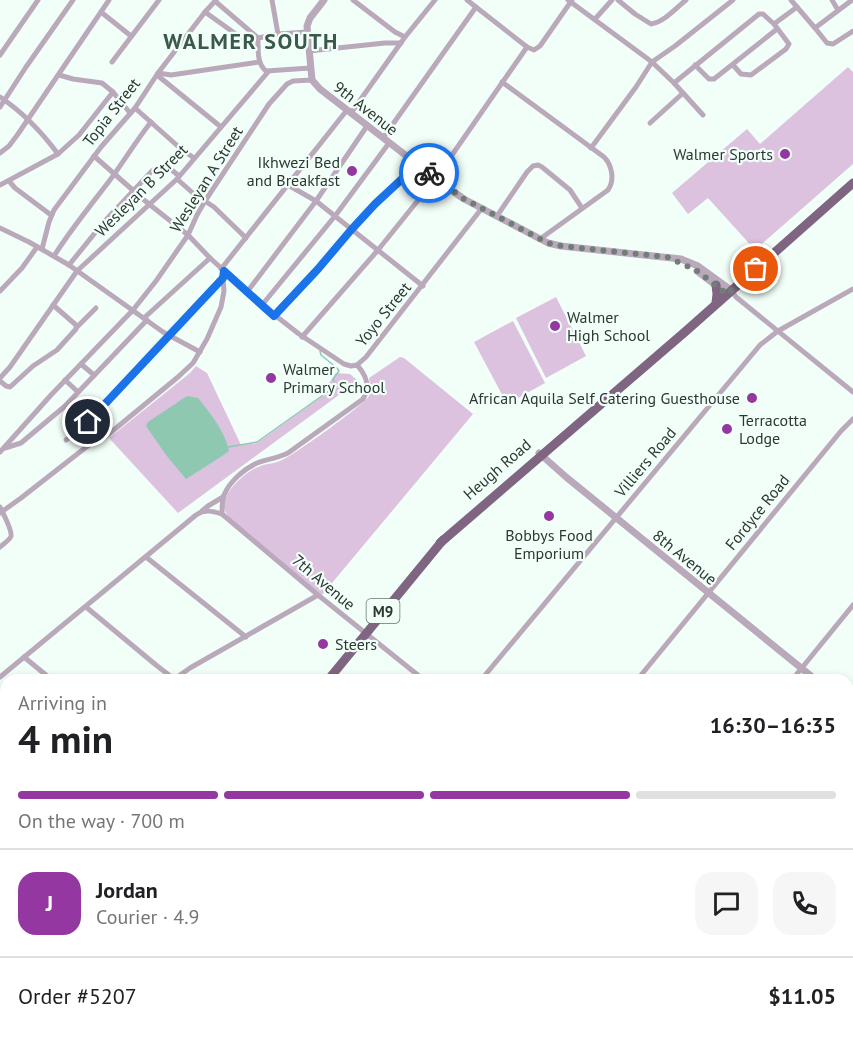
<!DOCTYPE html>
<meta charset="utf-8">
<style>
:root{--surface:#fff;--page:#f6f6f6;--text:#202124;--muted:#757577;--line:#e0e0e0;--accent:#9437a1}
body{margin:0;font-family:"PT Sans",sans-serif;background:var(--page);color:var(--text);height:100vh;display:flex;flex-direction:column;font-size:22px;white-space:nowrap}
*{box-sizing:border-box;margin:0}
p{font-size:20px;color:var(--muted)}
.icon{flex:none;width:33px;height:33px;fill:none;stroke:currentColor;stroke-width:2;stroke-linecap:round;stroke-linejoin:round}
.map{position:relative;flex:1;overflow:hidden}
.sheet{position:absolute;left:0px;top:674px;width:854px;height:374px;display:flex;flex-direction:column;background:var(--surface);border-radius:18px 18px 0 0;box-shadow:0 3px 9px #0003}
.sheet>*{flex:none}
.pin{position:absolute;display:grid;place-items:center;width:51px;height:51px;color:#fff;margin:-26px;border:3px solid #fff;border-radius:50%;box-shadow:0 2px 6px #0007}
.courier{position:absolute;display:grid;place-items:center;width:60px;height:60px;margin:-30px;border:4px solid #1a73e8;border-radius:50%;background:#fff;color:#222;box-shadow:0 2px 8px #0007}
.headline em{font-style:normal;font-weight:800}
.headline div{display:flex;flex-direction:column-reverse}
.headline{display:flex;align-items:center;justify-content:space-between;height:102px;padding:0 18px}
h1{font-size:39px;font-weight:800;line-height:45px}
.bar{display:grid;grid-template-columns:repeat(4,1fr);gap:9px 6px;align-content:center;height:72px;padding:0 18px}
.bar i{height:8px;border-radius:4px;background:var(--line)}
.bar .active{background:var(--accent)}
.bar p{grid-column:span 4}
.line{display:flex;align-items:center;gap:15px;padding:0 18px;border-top:2px solid var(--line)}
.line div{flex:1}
.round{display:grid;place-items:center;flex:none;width:63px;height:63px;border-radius:18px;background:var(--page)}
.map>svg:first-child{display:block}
.green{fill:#dcc2df}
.water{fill:#8ec8b1}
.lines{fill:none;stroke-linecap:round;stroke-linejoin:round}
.stream{stroke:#8ec8b1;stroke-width:1.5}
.minor{stroke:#b9a9ba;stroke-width:5}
.tertiary{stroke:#b9a9ba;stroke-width:7}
.primary{stroke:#806583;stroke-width:9}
.done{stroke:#717e78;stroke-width:6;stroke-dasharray:0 10.8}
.route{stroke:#1a73e8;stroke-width:8}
.poi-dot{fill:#9437a1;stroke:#f2fff9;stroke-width:2}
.labels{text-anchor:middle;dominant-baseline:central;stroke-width:4.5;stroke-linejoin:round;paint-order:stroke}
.shield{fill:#f2fff9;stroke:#67746e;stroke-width:1.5}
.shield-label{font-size:15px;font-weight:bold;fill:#2b3833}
.street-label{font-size:16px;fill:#2b3833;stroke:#f2fff9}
.poi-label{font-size:16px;fill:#2b3833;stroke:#f2fff9;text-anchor:start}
.district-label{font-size:22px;font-weight:bold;letter-spacing:1.5px;fill:#3a584c;stroke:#f2fff9}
</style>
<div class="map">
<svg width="853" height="1046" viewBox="0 0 853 1046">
<rect width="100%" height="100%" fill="#f2fff9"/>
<g class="green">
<path d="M848 67 853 72V164L755 250 708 198 688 214 672 193 747 129 760 144Z"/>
<path d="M556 297 586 356 546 378 516 318Z"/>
<path d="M513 321 545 383 507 404 474 342Z"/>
<path d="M400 357 404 358 473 414 322 595C295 573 266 552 241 528 235 523 228 518 225 511 218 496 245 472 258 467 266 463 276 464 284 459 295 454 365 404 369 396 371 391 370 384 369 378Z"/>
<path d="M196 366 207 373 241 445 257 443 331 390 329 383 336 373 350 374 358 381 178 513 109 438 190 373Z"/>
</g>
<path class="water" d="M187 396 198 398C210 413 225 431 229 451L219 458 186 479 166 455 146 426 148 422Z"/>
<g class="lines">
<path class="stream" d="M228 447 257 442 333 388 335 384 333 379 339 371 337 368 321 355 320 351"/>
<g class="minor">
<path d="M272 0 278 34"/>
<path d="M353 0 395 32 405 37"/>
<path d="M467 0 527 47 534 50 540 46 572 0"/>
<path d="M568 0 652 62 674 83 703 115"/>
<path d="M618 0 635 14 651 24C664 22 675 9 686 0"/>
<path d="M791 0 815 28 827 43 833 44 853 31"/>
<path d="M832 0 838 10"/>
<path d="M215 1 258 38"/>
<path d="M101 12 131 36"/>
<path d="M205 12 247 42"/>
<path d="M595 19 612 0"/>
<path d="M774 24 797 7"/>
<path d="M815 28 852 0"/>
<path d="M307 32 278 34 258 38C258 49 257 64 266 71L310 68"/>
<path d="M253 34 247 37V42L251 46 258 47"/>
<path d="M309 51 385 43H401"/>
<path d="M0 55 38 0"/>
<path d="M112 62 159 0"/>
<path d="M695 65 709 79H714L777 29"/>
<path d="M158 73 171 75 259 62"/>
<path d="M59 75 73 79 102 83 113 92 130 113"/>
<path d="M157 75 221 127"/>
<path d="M502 82 604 157C612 165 615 180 608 190L540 239"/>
<path d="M674 83 759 14H763L774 24 789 44 786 49 751 75 741 74 733 65"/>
<path d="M0 97C24 113 41 131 58 154"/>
<path d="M0 107 26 67 73 0"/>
<path d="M135 108 181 149 194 158"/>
<path d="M351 113 405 37 435 0"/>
<path d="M650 123 683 93"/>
<path d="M383 138 476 7"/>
<path d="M591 148 636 87 652 62 675 46 733 0"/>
<path d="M0 153 9 146 18 134 109 0"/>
<path d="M94 156 144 200 188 235 210 258 262 305 299 334 344 364 351 366 357 365 366 357 482 208"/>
<path d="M177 179 194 194 214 207 246 238"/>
<path d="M9 181 15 188 51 215"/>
<path d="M0 185 58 154 79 135 113 92"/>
<path d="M288 185 316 201 423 286"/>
<path d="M497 216 527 172 533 166 538 165 542 167 570 190 582 208"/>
<path d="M0 228 29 242 69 265 163 332 200 352"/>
<path d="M42 249 49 222 54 210 101 147 135 108 158 73 205 12 216 0"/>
<path d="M54 256C71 229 91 205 110 180 124 161 136 141 151 122"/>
<path d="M69 265 103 223 152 171 159 167 167 166 179 176"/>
<path d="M221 269 347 110"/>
<path d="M731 290 736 297 853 392"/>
<path d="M0 291 22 268 37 247"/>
<path d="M247 292 316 201 367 126"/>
<path d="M262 305 335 216 389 143"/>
<path d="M274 316 375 204 417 165"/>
<path d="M144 318 210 258"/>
<path d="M77 327 96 308"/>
<path d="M302 337 378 250 436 178 527 47"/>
<path d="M81 364 94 375"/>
<path d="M0 378 10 367 77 271 177 179 268 72"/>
<path d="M65 380 78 392"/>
<path d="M0 381 6 386 10 387 33 366 57 350 76 329V325L53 305"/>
<path d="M83 426 96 440"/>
<path d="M66 440 91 419 223 278V276"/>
<path d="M5 448 21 443 65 406 147 320"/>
<path d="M0 452 51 395 133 310 156 281 188 235 197 215 205 201 269 104 287 84 293 81 312 80"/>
<path d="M0 507C3 513 12 530 11 536 10 540 3 544 0 547"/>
<path d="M202 511 208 506 223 497"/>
<path d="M0 513 21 498 85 448 96 440 104 438 178 377 193 363 207 339 221 307 224 291 223 278"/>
<path d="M222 514C222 508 222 501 224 495 230 481 244 469 257 463 268 459 278 458 288 453L363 399C371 386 366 375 357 365"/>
<path d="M146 557 246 637"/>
<path d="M86 607 156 665 174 679"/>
<path d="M24 657 52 680"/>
<path d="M0 677 196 515C205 509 212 511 222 514L318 595 424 680"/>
<path d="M173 680 190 668 318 595"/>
<path d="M481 680 760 345 778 331 853 289"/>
<path d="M637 680 841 431 853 419"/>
<path d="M792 680 853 605"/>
<path d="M0 774 6 770"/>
<path d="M0 893 6 886"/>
<path d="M0 946 6 951"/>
<path d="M848 985 853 978"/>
<path d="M848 1021 853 1025"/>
<path d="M117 1041 123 1046"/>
<path d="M339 1046 343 1041"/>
<path d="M798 1046 802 1041"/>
</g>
<g class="tertiary">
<path d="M324 0 310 18 307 26 312 80 320 89 448 188 464 199 548 243 561 246 681 259 698 266 731 290"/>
<path d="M697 271 727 294"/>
<path d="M539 453 566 477 816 680"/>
<path d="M848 705 853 710"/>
<path d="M848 802 853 795"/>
<path d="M495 1041 502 1046"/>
<path d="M179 1046 183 1041"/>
<path d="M185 1046 189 1041"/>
<path d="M648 1046 652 1041"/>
</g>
<g class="primary">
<path d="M716 285 717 294 716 303"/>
<path d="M440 543 686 331 853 183"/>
<path d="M328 680 443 540"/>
<path d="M31 1046 35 1041"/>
</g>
</g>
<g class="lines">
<path class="done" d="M429 173 464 199 548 243 561 246 667 257 696 270 727 294 756 269"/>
<path class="route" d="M88 422 223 278 224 271 274 316 318 269 351 230 375 204 417 165 429 173"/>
</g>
<g class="poi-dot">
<circle cx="785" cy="154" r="6"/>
<circle cx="352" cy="171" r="6"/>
<circle cx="555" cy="326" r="6"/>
<circle cx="271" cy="378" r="6"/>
<circle cx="752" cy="398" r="6"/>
<circle cx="727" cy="429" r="6"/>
<circle cx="549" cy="516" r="6"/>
<circle cx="323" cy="644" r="6"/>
</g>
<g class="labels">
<rect class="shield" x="366.5" y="599" width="33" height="24" rx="4.5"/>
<g class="shield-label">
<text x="383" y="611">M9</text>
</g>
<g class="street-label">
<text transform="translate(366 108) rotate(38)">9th Avenue</text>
<text transform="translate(111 112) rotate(-52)">Topia Street</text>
<text transform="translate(206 179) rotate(-58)">Wesleyan A Street</text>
<text transform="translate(141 190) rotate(-45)">Wesleyan B Street</text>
<text transform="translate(383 314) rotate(-51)">Yoyo Street</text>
<text transform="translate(645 462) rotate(-50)">Villiers Road</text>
<text transform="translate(497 469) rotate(-41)">Heugh Road</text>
<text transform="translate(757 512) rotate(-51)">Fordyce Road</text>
<text transform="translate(685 557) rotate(39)">8th Avenue</text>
<text transform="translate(324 582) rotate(40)">7th Avenue</text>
</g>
<g class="poi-label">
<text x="773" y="154" text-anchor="end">Walmer Sports</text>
<text x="340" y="162" text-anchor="end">Ikhwezi Bed<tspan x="340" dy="18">and Breakfast</tspan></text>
<text x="567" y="317">Walmer<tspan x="567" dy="18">High School</tspan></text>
<text x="283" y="369">Walmer<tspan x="283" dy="18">Primary School</tspan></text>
<text x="740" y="398" text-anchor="end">African Aquila Self Catering Guesthouse</text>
<text x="739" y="420">Terracotta<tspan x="739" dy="18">Lodge</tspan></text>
<text x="549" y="535" text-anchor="middle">Bobbys Food<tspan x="549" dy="18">Emporium</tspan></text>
<text x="335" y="644">Steers</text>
</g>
<g class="district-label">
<text x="251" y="41">WALMER SOUTH</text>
</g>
</g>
</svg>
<div class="pin" style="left:756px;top:269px;background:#ea580c"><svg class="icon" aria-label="bag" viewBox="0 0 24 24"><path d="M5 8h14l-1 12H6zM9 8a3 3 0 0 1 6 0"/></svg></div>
<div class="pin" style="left:88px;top:422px;background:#1f2937"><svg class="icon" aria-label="home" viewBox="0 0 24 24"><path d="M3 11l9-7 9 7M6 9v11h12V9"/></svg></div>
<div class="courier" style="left:429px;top:173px"><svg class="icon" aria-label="bike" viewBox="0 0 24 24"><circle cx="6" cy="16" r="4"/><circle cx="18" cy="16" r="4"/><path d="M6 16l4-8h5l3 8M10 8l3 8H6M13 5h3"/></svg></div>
<section class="sheet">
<div class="headline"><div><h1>4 min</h1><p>Arriving in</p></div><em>16:30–16:35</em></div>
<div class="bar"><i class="active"></i><i class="active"></i><i class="active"></i><i></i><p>On the way · 700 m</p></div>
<div class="line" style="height:108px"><b class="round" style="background:var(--accent);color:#fff">J</b><div><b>Jordan</b><p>Courier · 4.9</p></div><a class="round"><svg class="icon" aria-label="chat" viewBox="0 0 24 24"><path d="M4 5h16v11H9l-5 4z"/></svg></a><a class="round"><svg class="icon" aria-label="phone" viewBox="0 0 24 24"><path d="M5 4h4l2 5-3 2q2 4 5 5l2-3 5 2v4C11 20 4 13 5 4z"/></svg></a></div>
<div class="line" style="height:78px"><div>Order #5207</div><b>$11.05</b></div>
</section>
</div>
